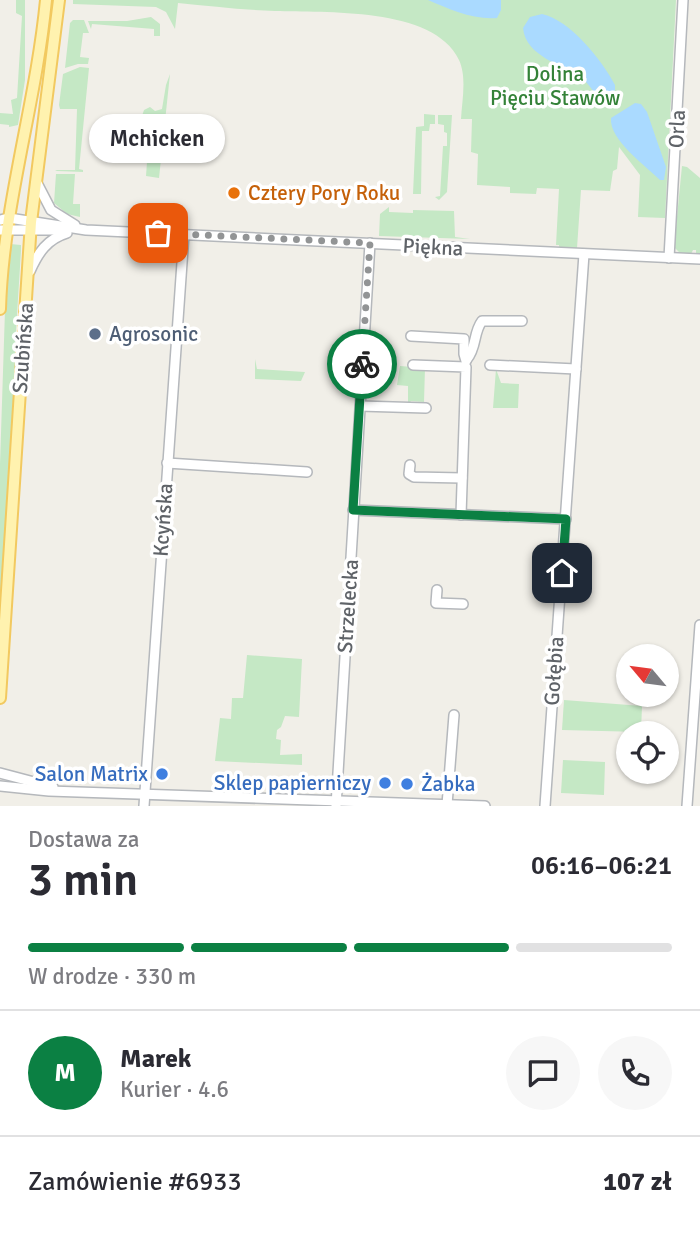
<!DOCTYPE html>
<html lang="pl">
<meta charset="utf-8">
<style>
:root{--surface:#fff;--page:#f7f7f7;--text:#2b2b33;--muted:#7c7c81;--line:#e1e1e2;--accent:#0b8043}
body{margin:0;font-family:Signika,sans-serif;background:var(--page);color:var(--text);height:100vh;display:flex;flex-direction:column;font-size:26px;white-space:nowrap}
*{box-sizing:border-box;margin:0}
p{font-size:23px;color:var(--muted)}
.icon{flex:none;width:38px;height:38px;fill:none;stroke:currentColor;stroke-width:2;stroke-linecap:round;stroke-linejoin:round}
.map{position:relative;height:806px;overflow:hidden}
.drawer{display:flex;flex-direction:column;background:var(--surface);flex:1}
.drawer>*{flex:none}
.needle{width:46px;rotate:299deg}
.buttons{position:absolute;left:616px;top:644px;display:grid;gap:14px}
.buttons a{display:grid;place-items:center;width:63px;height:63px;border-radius:50%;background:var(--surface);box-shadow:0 2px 5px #0004;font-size:35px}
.pin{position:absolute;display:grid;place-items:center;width:60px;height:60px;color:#fff;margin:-30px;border-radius:14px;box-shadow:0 4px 10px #0006}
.courier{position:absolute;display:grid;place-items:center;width:70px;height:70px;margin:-35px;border:5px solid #0b8043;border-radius:50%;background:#fff;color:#222;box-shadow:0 2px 9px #0007}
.bubble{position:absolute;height:49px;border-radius:24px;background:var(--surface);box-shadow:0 2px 5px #0004;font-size:23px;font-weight:600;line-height:49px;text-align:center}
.headline em{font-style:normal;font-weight:600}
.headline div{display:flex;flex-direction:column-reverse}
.headline{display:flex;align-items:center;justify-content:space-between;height:119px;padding:0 28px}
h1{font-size:46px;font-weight:600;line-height:52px}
.bar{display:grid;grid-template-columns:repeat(4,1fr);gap:10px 7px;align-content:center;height:84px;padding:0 28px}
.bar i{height:9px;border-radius:5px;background:var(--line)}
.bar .selected{background:var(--accent)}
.bar p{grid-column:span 4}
.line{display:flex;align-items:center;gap:18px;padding:0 28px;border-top:2px solid var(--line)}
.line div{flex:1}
.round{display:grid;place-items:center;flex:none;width:74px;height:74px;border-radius:37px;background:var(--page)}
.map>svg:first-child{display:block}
.green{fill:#c5e8c5}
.water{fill:#aadaff}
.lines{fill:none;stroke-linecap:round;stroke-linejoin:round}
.minor-casing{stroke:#b5b8bc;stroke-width:12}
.major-casing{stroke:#f2c960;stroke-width:14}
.minor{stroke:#fff;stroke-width:9}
.major{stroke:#fff2af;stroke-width:10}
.done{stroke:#929495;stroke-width:7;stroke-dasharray:0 12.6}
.route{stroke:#0b8043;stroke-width:9}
.food-dot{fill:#e8710a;stroke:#fff;stroke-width:2.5}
.service-dot{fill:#5c6f8a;stroke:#fff;stroke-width:2.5}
.shop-dot{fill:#3f7fe0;stroke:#fff;stroke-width:2.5}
.labels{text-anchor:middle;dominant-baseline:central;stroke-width:7;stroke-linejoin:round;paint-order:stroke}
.park-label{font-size:21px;fill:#348238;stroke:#fff}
.street-label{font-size:21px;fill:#5f6368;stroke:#fff}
.food-label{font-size:21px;fill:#c56008;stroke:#fff;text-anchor:start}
.service-label{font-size:21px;fill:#4e5e75;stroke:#fff;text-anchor:start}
.shop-label{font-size:21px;fill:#366cbe;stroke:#fff;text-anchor:end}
</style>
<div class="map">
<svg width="700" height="806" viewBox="0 0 700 806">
<rect width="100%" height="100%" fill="#f1efe8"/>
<g class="green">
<path d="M16 0H25V80L18 125 9 127V125L0 124V113L13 114 11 100 17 98 22 16 16 13Z"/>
<path d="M73 0H676L665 218 638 217 640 175 619 147 617 169 613 171 610 191 581 190 577 248H559V245H556L559 189 537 188 536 194 510 193V187L477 185 478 154 471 152 472 119H461C462 101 467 77 459 60 434 6 323 13 275 11 242 10 210 6 178 3L175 29 166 12 156 7 73 4Z"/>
<path d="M151 17 160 24V36H154V29L92 24 91 29 88 21H127Z"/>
<path d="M73 20H84L89 33H83L80 57 89 58 88 64H78L65 68 70 23Z"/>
<path d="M80 67 89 68 79 169 83 170V172L57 171 55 170H75L77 109H60L59 105 63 74Z"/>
<path d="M170 74 159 178 146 176 148 148H145L148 117 142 116 144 110 150 107 155 111 162 109 166 85Z"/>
<path d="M424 114 435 115V124H430L429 131H422L421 194H413L416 127 424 126Z"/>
<path d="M438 115H452L447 192 439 200 435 197 440 196 443 146H447V133L444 132V125L438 124Z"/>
<path d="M682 166 687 167 700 178V254H696V250H693L691 254H681L674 247Z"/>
<path d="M56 174H75L73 204H80V217L67 214 54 203Z"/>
<path d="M389 207V212L413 213V210L454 211 455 237 470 239 379 236 380 214Z"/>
<path d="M10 244 21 245V251L15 347V394L0 620V464L5 310Z"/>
<path d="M255 359 257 369 305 372 301 381 255 379Z"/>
<path d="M400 366 425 368 424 402 411 401 408 405V386L397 385Z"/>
<path d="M496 369 501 383 519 384 518 408H493Z"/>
<path d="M247 655 302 659 299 717 285 716 281 727 277 730 276 739 281 740 280 755 302 754V765L215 761 220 718 231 719 232 698H243Z"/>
<path d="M564 700 642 706 641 732 562 730Z"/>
<path d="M563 760 605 762 604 795 561 793Z"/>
</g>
<g class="water">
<path d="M428 0H501V10L497 18C473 20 449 9 428 0Z"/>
<path d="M542 14C570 20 602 60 615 85V90L607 99 601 100C594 93 589 84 582 78 562 64 526 57 523 28L530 17Z"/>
<path d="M635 103 641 104 647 112 666 167 664 180H660C646 166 609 140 611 118Z"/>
</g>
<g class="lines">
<g class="minor-casing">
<g id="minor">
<path d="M37 183 51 210 75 225"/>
<path d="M0 220 9 218 86 230 700 259"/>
<path d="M0 230H67"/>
<path d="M669 258 683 0"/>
<path d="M30 271C38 253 47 239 67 233"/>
<path d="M411 336 464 339V354L466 361"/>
<path d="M467 359C477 347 473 333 482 321H522"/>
<path d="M413 365 466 367 461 515"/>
<path d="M490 365 576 369"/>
<path d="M360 406 426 408"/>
<path d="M167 463 307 472"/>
<path d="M410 465 409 474 414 477 462 478"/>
<path d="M353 510 566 519"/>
<path d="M437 590 436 603 463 604"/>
<path d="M0 773 53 787"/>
<path d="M0 786 49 791 485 806"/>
<path d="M447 805 454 715"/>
<path d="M144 806 184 234"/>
<path d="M336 806 370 243"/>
<path d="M545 806 584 254"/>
<path d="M687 806 700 625"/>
</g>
</g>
<g class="major-casing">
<g id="major">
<path d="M0 309C3 205 36 104 46 0"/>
<path d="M0 698 31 222 59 0"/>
</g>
</g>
<use href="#minor" class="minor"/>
<use href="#major" class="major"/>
</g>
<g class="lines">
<path class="done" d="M158 233 370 243 362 364"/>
<path class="route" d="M362 364 353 510 566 519 562 573"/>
</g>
<circle class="food-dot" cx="234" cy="193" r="7"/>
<circle class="service-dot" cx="95" cy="334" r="7"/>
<g class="shop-dot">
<circle cx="162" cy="774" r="7"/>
<circle cx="385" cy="783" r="7"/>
<circle cx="407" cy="784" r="7"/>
</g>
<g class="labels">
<g class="park-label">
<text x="555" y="74">Dolina<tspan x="555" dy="24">Pięciu Stawów</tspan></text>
</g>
<g class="street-label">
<text transform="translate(677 129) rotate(-87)">Orla</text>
<text transform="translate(433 247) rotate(3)">Piękna</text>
<text transform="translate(23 348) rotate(-86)">Szubińska</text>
<text transform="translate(163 520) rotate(-86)">Kcyńska</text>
<text transform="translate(348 606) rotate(-86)">Strzelecka</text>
<text transform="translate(554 671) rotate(-86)">Gołębia</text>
</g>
<g class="food-label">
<text x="248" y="193">Cztery Pory Roku</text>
</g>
<g class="service-label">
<text x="109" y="334">Agrosonic</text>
</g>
<g class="shop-label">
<text x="148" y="774">Salon Matrix</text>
<text x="371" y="783">Sklep papierniczy</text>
<text x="421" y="784" text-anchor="start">Żabka</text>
</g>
</g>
</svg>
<div class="buttons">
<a><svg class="needle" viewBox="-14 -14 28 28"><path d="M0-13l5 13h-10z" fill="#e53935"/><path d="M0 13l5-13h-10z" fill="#7c7c81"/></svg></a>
<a><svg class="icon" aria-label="locate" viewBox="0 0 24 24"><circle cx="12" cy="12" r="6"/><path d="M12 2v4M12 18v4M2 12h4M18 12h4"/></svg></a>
</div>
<div class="pin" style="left:158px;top:233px;background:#ea580c"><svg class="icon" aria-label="bag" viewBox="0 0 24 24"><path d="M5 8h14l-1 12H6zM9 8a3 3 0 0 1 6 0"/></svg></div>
<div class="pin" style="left:562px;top:573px;background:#1f2937"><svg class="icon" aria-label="home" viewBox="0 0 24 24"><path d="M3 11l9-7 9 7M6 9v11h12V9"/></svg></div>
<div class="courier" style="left:362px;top:364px"><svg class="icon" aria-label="bike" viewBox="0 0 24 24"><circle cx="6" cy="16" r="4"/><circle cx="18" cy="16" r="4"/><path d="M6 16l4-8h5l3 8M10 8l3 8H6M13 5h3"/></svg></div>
<div class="bubble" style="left:89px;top:114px;width:136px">Mchicken</div>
</div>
<section class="drawer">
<div class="headline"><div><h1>3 min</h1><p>Dostawa za</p></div><em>06:16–06:21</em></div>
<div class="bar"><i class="selected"></i><i class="selected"></i><i class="selected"></i><i></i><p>W drodze · 330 m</p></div>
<div class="line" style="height:126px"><b class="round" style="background:var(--accent);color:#fff">M</b><div><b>Marek</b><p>Kurier · 4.6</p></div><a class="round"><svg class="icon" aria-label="chat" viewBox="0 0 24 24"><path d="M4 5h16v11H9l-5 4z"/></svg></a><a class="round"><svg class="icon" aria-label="phone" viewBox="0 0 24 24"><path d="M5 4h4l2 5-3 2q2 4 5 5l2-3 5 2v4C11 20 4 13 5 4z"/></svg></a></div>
<div class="line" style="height:91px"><div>Zamówienie #6933</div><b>107 zł</b></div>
</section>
